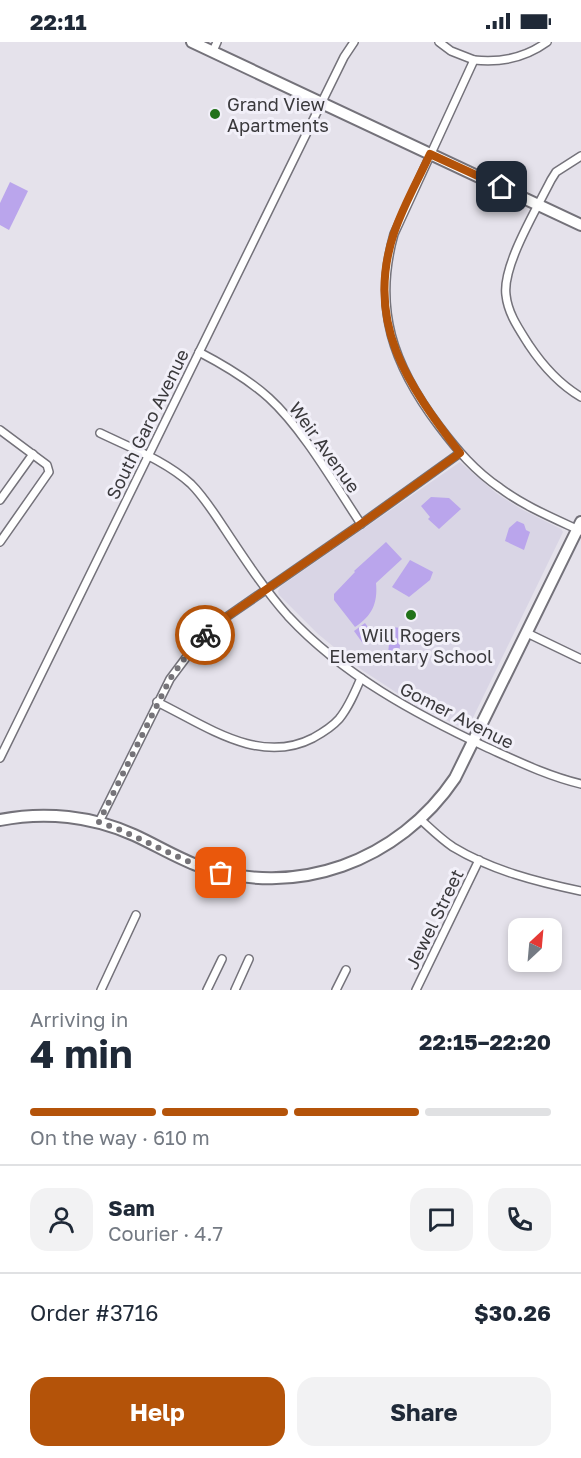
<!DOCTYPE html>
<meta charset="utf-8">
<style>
:root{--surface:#fff;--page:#f2f2f3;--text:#1f2937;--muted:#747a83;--line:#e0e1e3;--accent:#b45309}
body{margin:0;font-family:"Golos Text",sans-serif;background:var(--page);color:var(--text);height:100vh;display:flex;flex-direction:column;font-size:22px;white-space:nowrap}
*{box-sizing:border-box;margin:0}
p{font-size:20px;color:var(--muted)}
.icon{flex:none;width:33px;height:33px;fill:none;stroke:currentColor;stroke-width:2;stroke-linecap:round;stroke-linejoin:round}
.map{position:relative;height:948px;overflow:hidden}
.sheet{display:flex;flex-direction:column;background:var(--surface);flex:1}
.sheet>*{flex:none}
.needle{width:39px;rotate:26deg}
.controls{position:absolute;left:508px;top:876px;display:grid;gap:12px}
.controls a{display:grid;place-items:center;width:54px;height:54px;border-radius:12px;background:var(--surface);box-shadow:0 3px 9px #0003;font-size:30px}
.pin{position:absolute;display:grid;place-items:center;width:51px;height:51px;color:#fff;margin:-26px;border-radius:12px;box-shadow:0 3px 9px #0006}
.courier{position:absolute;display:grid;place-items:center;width:60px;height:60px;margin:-30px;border:4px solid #b45309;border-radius:50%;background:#fff;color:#222;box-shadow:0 2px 8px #0007}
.head em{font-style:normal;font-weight:700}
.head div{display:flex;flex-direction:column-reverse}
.head{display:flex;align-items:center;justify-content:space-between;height:102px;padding:0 30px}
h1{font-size:39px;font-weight:700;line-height:45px}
.bar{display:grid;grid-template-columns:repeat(4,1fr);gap:9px 6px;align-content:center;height:72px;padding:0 30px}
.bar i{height:8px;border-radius:4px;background:var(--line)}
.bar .selected{background:var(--accent)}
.bar p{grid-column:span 4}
.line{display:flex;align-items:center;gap:15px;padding:0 30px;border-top:2px solid var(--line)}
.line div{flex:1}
.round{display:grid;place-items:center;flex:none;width:63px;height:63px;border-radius:18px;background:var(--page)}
.cta{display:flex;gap:12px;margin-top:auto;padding:12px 30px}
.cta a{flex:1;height:69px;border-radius:18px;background:var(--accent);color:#fff;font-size:24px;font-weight:700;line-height:69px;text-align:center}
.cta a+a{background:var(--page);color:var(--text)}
.status{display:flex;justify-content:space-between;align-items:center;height:42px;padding:0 30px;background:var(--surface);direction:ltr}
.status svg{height:16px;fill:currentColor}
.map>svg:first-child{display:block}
.built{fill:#d9d5e5}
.green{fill:#baa5ec}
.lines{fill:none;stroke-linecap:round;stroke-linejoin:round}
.street-casing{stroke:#74727a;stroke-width:10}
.secondary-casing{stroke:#74727a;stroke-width:14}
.primary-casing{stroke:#74727a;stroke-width:14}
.street{stroke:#fff;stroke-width:7}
.secondary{stroke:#fff;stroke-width:10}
.primary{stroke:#fff;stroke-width:10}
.done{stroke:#767479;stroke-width:6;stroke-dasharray:0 10.8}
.route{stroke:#b45309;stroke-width:8}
.poi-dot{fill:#217219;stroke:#f2f0f9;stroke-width:2}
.labels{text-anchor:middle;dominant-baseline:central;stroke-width:6;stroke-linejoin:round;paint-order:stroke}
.poi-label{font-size:18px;fill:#3a393c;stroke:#f2f0f9;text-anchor:start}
.street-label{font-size:18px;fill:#3a393c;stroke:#f2f0f9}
</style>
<div class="status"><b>22:11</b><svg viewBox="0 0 49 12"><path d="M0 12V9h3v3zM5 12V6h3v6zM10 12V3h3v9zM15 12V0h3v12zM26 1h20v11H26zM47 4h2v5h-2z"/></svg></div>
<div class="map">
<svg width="581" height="948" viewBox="0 0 581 948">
<rect width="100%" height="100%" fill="#e5e2eb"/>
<path class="built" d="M460 420 496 451 521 467 561 487 563 490 467 688 417 664 362 628 318 592 279 553 278 549 281 544Z"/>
<g class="green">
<path d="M10 140 28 149 9 188 0 183V161Z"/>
<path d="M431 455 449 456 461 467 439 487 428 477 430 475 421 464Z"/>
<path d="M517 479 524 482 526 488 530 490 524 508 505 499 509 486Z"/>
<path d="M386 500 402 517 376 541C378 561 372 574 355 585L334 558V552L355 530 354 529Z"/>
<path d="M410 518 433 530 430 538 409 555 392 545Z"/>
<path d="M365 581 375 595 364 603 354 589Z"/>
<path d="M391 585 402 586 399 612 388 611Z"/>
</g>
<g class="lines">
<g class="street-casing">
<g id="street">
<path d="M439 0 451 9 474 18"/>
<path d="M547 0C525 16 501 21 474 18L394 192C373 267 393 323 439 384 457 408 475 429 500 446 524 464 553 476 581 489"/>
<path d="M213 9 217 0"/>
<path d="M581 114 556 130 551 138C537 166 502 224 506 253 508 272 519 287 529 303 543 324 559 342 581 355"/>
<path d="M199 310C224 323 248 337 269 356 303 387 335 443 361 482"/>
<path d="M0 388 47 423 49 430 0 500"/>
<path d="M100 391C131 406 166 419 191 442 204 455 214 471 224 486 244 516 264 547 288 574 343 633 415 672 488 706 519 720 548 734 581 742"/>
<path d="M0 458 33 412"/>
<path d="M527 591 581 617"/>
<path d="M157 660C205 683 259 724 313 696 322 691 332 685 339 677 349 665 355 650 361 636"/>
<path d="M0 716 344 15 354 0"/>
<path d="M420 777C431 787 441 797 453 805 491 828 537 840 581 849"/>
<path d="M99 780 170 637 200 597 225 576 361 482 460 411"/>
<path d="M101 948 136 873"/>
<path d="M207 948 222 917"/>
<path d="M235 948 249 917"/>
<path d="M336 948 346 928"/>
<path d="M416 948 479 818"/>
</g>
</g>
<g class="secondary-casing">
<path id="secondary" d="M192 0 581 183"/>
</g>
<g class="primary-casing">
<path id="primary" d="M0 778C45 769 92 774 134 793 156 803 177 816 199 824 296 858 399 819 455 736L581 480"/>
</g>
<use href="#street" class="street"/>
<use href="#secondary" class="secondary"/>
<use href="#primary" class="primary"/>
</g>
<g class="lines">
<path class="done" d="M205 593 189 610 170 637 99 780C141 794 178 819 221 831"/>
<path class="route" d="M205 593 225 576 361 482 460 411C408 343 364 281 394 191 403 164 418 138 430 112L502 145"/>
</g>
<g class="poi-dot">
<circle cx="215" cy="72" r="6"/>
<circle cx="411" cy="573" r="6"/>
</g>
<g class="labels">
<g class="poi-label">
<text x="227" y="62">Grand View<tspan x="227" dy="21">Apartments</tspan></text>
<text x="411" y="593" text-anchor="middle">Will Rogers<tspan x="411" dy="21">Elementary School</tspan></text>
</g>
<g class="street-label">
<text transform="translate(147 382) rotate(-64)">South Garo Avenue</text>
<text transform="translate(325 405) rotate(54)">Weir Avenue</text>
<text transform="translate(457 673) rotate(27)">Gomer Avenue</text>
<text transform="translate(434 877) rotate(-64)">Jewel Street</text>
</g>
</g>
</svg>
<div class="controls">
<a><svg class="needle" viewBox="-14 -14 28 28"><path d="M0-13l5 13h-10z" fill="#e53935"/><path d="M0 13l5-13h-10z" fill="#747a83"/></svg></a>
</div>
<div class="pin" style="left:221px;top:831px;background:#ea580c"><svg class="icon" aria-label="bag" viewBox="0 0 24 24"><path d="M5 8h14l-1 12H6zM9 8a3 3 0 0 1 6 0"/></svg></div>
<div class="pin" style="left:502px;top:145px;background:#1f2937"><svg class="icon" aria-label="home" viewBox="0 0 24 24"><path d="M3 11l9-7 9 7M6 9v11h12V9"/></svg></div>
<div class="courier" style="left:205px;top:593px"><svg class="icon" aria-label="bike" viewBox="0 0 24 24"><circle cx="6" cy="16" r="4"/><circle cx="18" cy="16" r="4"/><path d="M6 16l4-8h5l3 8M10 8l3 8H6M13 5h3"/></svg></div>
</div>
<section class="sheet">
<div class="head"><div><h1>4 min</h1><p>Arriving in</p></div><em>22:15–22:20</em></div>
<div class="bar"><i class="selected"></i><i class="selected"></i><i class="selected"></i><i></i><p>On the way · 610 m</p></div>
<div class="line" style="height:108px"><a class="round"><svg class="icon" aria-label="person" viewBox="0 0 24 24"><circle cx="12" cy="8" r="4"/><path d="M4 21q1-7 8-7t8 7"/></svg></a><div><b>Sam</b><p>Courier · 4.7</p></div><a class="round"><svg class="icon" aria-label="chat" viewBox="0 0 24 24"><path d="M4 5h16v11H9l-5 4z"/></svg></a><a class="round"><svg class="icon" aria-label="phone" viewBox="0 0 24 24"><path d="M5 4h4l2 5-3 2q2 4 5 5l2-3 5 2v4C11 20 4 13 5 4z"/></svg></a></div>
<div class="line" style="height:78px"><div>Order #3716</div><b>$30.26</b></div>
<div class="cta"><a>Help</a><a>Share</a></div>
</section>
